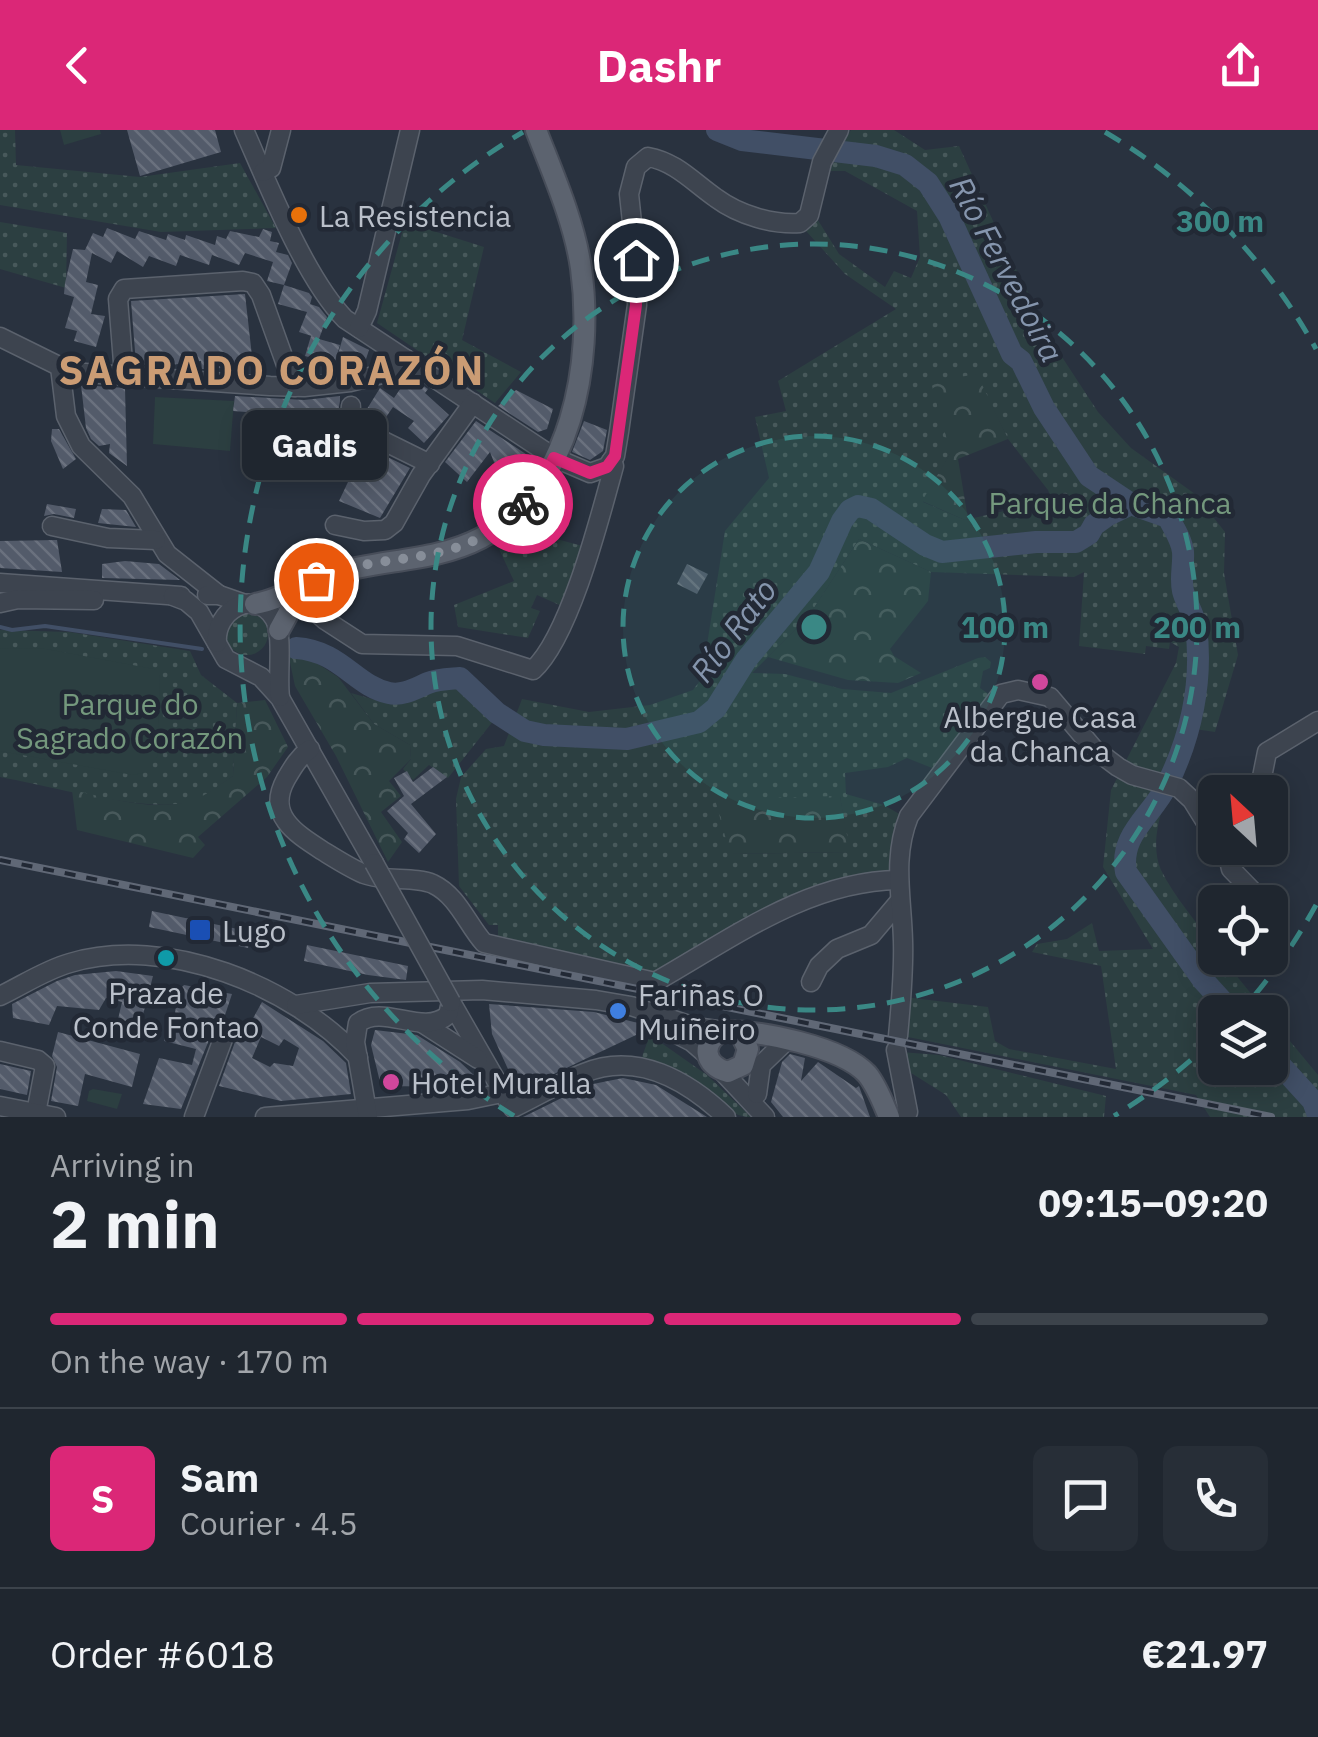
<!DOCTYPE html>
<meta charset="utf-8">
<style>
:root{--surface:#1f262f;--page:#272e37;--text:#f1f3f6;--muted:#a1a5aa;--line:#3c434b;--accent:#db2777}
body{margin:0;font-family:"IBM Plex Sans",sans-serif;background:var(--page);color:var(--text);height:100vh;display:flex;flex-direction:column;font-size:38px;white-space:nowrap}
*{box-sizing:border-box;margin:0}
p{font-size:32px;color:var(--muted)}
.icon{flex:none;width:55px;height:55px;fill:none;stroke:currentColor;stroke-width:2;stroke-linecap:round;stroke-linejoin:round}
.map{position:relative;height:987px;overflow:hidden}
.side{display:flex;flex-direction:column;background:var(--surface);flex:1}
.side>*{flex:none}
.needle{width:65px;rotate:334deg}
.fabs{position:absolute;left:1198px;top:645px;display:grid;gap:20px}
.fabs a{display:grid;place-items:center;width:90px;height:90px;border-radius:15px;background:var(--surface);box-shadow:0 5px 25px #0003,0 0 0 2px var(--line);font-size:50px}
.pin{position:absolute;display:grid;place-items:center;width:85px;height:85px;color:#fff;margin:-42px;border:5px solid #fff;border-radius:50%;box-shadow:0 2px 10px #0007}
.courier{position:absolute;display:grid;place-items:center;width:100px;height:100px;margin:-50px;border:8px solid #db2777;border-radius:50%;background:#fff;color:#222;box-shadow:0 2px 12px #0007}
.bubble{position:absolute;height:70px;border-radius:15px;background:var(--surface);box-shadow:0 5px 25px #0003,0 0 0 2px var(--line);font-size:32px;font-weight:700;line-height:70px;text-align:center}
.headline em{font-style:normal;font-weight:700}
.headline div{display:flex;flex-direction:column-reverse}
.headline{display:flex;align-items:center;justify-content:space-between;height:170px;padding:0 50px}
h1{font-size:65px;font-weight:700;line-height:75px}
.bar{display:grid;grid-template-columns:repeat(4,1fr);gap:15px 10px;align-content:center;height:120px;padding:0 50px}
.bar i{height:12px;border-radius:8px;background:var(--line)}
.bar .active{background:var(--accent)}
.bar p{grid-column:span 4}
.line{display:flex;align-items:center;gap:25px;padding:0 50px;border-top:2px solid var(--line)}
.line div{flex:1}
.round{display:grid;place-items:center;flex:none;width:105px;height:105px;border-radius:15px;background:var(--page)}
header{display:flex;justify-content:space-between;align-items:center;height:130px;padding:0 50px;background:var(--accent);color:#fff;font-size:45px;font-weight:700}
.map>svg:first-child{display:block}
.grass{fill:url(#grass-dots);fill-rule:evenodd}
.forest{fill:url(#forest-crowns)}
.garden{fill:#2c3f41}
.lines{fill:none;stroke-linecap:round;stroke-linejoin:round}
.stream{stroke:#414f66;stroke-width:4}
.river{stroke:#414f66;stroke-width:22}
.building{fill:url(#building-back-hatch);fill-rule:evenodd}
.minor-casing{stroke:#5b626d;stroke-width:21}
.major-casing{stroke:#474d59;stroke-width:24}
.minor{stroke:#3d444f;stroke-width:18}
.major{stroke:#5c636f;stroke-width:20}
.rail-casing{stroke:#606876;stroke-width:8}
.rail{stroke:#222935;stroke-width:4;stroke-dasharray:11;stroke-linecap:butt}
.minor-bridge-casing{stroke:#5b626d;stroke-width:21;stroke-linecap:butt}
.minor-bridge{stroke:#3d444f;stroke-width:18}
.done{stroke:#878e99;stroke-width:10;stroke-dasharray:0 18}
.route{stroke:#db2777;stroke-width:12}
.ring{fill:none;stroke:#3a8885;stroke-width:5;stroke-dasharray:18 12}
.food-dot{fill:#e8710a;stroke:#222935;stroke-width:4}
.hotel-dot{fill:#d1479c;stroke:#222935;stroke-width:4}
.transit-dot{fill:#1a4fb4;stroke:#222935;stroke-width:4}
.culture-dot{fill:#0f9aa8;stroke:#222935;stroke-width:4}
.shop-dot{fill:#3f7fe0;stroke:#222935;stroke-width:4}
.labels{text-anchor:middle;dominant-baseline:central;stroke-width:9;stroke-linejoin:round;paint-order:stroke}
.poi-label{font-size:30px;fill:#bac0ca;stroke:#222935;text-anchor:start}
.park-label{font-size:30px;fill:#74987d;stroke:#222935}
.water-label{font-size:32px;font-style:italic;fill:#8595ad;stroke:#222935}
.district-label{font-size:40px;font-weight:bold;letter-spacing:2.5px;fill:#cb9c74;stroke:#222935}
.centre{fill:#3a8885;stroke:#222935;stroke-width:5}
.ring-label{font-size:30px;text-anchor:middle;font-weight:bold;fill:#3a8885;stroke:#222935;stroke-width:9;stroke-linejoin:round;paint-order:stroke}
</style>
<header><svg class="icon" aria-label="back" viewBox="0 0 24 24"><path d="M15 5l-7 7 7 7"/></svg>Dashr<svg class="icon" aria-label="share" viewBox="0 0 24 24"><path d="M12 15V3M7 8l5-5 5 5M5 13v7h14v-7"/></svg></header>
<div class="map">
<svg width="1318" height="987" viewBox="0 0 1318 987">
<defs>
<pattern id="grass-dots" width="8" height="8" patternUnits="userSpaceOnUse" patternTransform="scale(2.5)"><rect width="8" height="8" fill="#2c3f41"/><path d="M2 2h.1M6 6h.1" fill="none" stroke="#48595b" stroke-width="1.8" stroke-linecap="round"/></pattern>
<pattern id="forest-crowns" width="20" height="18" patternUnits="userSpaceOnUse" patternTransform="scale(2.5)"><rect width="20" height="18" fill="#2c3f41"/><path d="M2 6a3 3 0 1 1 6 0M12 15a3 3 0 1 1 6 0" fill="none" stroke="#48595b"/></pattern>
<pattern id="building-back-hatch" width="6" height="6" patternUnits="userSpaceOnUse" patternTransform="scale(2.5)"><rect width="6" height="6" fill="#535b6a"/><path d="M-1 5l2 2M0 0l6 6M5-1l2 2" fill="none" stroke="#6a717e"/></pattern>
</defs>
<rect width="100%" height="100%" fill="#29323f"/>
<g class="grass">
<path d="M0 0H15L16 35 140 47 240 33 276 98 161 102 0 75Z"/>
<path d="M851 0H894L925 20 959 16 1008 124 1062 227 1098 282 1131 318 1195 364 1225 402 1224 443 1238 525 1215 602 1195 599C1180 637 1143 700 1161 740 1174 767 1198 793 1215 818V828H1222L1266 882H1215V938H1270V887L1318 945V987H1210L1196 965 903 906 904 867 988 877 995 911 1009 919 1116 939 1101 836 1032 822 1037 814 1067 809 1092 793 1099 821 1153 819 1103 737 1111 660 1176 533 1179 517 1170 512 1169 519 1146 516 1145 524 1079 516 1084 442 1074 447 931 442 859 409 808 487 752 543 785 544 842 559 891 563 978 528 985 527 991 532 990 538 983 541 980 558 990 565 937 640 907 628 888 637 845 643 846 664 884 675 906 688 899 696 890 744 858 750 657 848 579 832 573 823 498 809V795H489L459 756 456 669 461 647 486 619 504 616 522 569 589 582 650 575 693 560 717 528 706 521 725 401 769 348 755 287 786 281 778 251 896 179 845 144 806 101 816 87 839 124 885 157 894 141 911 148 920 127 917 81 845 41H827ZM976 244 1008 309 1048 360 1052 370 965 390 923 372 950 324ZM840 666 849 722 731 724Z"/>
<path d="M0 92 67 103 66 158 0 139Z"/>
<path d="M405 92 484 117 462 210 521 242 495 273 377 193Z"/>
<path d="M520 399 586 417 564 477 537 465 531 478 540 481 528 508 458 497 454 475 514 451 499 419Z"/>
<circle cx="247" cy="504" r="21"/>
<path d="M0 500 69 502 190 521 201 545 237 573 233 646C221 654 207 666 193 671 151 685 46 655 0 647Z"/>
<path d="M442 553H458L494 590 448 648 429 635 413 650 403 639 411 629 410 615 374 594 351 563 379 571Z"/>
<path d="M650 905 707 945 751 987C715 987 692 930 640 932Z"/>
<path d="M901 922 939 925 1106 966 1104 987H961L946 965 908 941Z"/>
</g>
<g class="forest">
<path d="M977 244 1008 309 958 329 968 389 965 390 922 371 950 324 931 252Z"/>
<path d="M859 409 931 442 928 471 890 519 894 526 921 543 898 553 848 550 768 527 808 487Z"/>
<path d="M298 521 338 547 374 594 410 615 411 629 389 651 401 666 381 682 402 712 388 732 336 626 295 556 288 523Z"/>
<path d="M265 570 288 617 267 647 198 707 205 715 193 728 77 700 72 660C108 668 154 682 191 671 205 667 220 654 233 646L237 573Z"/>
<path d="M840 666 850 722 730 724 716 673 744 668Z"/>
</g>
<g class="garden">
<path d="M60 0H100L101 4 64 15Z"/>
<path d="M155 267 234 271 230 321 153 314Z"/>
<path d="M0 518 46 519 154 539 160 546 157 627 142 643 133 645 0 621Z"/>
<path d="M93 959 122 964 117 979 87 971 89 961Z"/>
</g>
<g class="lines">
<path class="stream" d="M0 497 12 500 45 496 202 519"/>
<g class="river">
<path d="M717 0 742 10 876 26 905 35 928 53 949 86 1012 224 1021 231 1044 278 1089 346 1131 374 1168 387C1173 397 1182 410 1183 422 1184 435 1180 448 1183 461 1186 473 1194 484 1196 497 1203 551 1191 606 1167 655 1152 686 1119 704 1126 742L1203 850 1232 882"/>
<path d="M296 518C341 521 355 556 389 563 403 566 416 558 428 553 438 549 449 549 460 548L497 583 525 601 544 605 627 609 699 592 716 578 746 530 819 442 842 391 850 380 858 376 871 379 925 415 942 422 1036 412H1076L1089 404 1094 395 1108 385 1131 374"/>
<path d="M1270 924 1313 971 1318 985"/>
</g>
</g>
<g class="building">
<path d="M127 0H215L221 22 140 46Z"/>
<path d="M107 98 135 109 139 101 166 110 168 104 185 110 186 105 215 115 217 106 226 109 230 101 259 107 263 99 272 102 270 111 279 113 276 122 288 125 292 133 284 155 267 151 273 132 245 123 239 135 212 125 209 135 180 125 176 136 149 126 143 137 117 121 111 133 92 123 86 152 98 155 91 184 105 186 96 217 74 211 77 201 65 198 74 167 64 164 65 153 73 119 85 120 93 103 103 107Z"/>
<path d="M284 155 309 163 312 167 309 178 310 174 319 177 327 187 319 209 340 215 334 234 305 226 311 206 315 207 299 202 307 182 278 174Z"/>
<path d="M245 164 253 235 210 239H202L201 231 163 236 136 234 131 171Z"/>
<path d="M343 207 369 220 365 232 338 224Z"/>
<path d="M409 246 428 259 425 263 449 285 424 313 408 298 414 291 393 277 380 296 362 287 380 258 394 268Z"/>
<path d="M81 255 125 258 127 336 109 323 110 314 99 316 91 309 86 298Z"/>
<path d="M516 260 553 279 547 299 538 302 498 276Z"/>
<path d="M235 266 304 270 340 266V271L337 288 284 285 233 281Z"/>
<path d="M476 291 535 330 508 368 490 322 467 352 445 332Z"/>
<path d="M584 291 607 300 603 321 590 330 572 322Z"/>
<path d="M52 299H59L76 329 63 339 51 311Z"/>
<path d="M365 316 410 338 380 388 339 371Z"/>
<path d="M47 374 76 379 74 388 54 384 44 386Z"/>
<path d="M102 379 126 380 136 397 98 393Z"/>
<path d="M57 410 62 442 0 438V411Z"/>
<path d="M125 431 159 434 180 450 102 448V434Z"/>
<path d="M687 434 708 444 697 464 677 454Z"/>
<path d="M433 637 447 647 411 674 436 704 419 723 404 709 408 703 387 681 404 666 394 648 407 641 413 652Z"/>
<path d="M152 781 252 802 248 818 149 797Z"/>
<path d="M307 815 408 836 406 850 368 845 304 831Z"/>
<path d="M116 841 153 846 138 904 116 898 122 872 106 868 99 880 57 876 49 895 13 888 12 874 57 851 75 845Z"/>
<path d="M184 855 232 864 221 897 211 905 181 979 143 974 159 928 192 935 196 919 164 911 169 893 173 894 179 860Z"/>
<path d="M262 872 323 911 346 933 351 964 281 971 219 956 235 912 231 899 245 903ZM261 907 279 916 284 909 299 918 293 936 274 933 270 937 252 928Z"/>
<path d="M489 874 594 882 638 893 636 905 518 961 492 904Z"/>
<path d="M375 900 417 905 460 932 477 948 471 957 381 956 371 915Z"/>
<path d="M58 902 140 924 132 957 85 944 78 976 51 971 57 937 52 926Z"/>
<path d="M790 924 805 928 801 951 818 932 856 958 859 956 870 987H783L771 972 782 932Z"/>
<path d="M0 934 31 941 27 965 0 959Z"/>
<path d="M623 948 656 955 707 987H523L588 955Z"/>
</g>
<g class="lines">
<g class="minor-casing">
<g id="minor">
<path d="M244 0C268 54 305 148 345 189L555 328 590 343 607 337 615 326 619 302 637 175 636 130 629 64 636 37 648 27C676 32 693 52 716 68 739 85 773 95 800 93L809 85 822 32 839 0"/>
<path d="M263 42 271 38 281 0"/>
<path d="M359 198 367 181 410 0"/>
<path d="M0 207 71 242 270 256 304 257 350 252 382 244 406 229"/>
<path d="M60 237 66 286 81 316 132 366 167 424 219 465"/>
<path d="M124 245 118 169 124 159 243 151 253 153 261 165 294 257"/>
<path d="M351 276 349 294 430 334"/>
<path d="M335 395 364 401 385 400 394 393 421 345 473 273"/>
<path d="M52 396 108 408 156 410"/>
<path d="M0 453 181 466"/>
<path d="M207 465H219L245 474"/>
<path d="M297 465 325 490 362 514 457 516 533 540C570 506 600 387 614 336L612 330"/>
<path d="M173 466 186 471 199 482 226 529 261 547 280 568 374 733"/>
<path d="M0 473 18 469 94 470"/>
<path d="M217 513C214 481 254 457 274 488 284 504 277 546 280 567"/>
<path d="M310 619C298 628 293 637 286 649 266 685 295 703 323 721 336 729 350 738 364 744 385 752 415 746 433 754 458 766 467 794 484 813L655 852C731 809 808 751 898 750"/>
<path d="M1259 662 1267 622 1318 591"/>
<path d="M1226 718 1231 739 1263 772"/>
<path d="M811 852 819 836 837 819 871 805 898 773"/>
<path d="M0 866C23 855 45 840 70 833 166 804 293 856 358 927"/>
<path d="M451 872 508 971"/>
<path d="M296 875 370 863 482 860 596 870 631 876 695 897 724 901"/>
<path d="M422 893 478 929"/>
<path d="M657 894 692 912 707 925"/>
<path d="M898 906C901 874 904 842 903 811 902 767 892 728 909 686L1001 564 1018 560 1050 567 1094 619 1118 637 1132 645 1179 658 1192 670 1215 707"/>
<path d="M896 920 908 982 905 987"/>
<path d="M0 921 38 930 45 936 36 983"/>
<path d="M722 941 765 987"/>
<path d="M757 964 761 935 785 912"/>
<path d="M0 976 56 987"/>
<path d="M513 978C536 967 559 953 584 943 637 921 688 951 726 987"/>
<path d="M194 987 223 909"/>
<path d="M265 987 468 970 502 963"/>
<path d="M368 987 355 912 358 893C384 873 422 907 448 885L451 872"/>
</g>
</g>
<g class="major-casing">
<g id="major">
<path d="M255 474C283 469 306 452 333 444 381 429 435 432 481 408 572 360 594 231 581 138 574 91 553 44 536 0"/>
<path d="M279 500 301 460"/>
<path d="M741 905 748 919 743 935 728 942C703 936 700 911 724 901 760 901 841 916 867 944 877 956 883 973 889 987"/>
</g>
</g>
<use href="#minor" class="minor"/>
<use href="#major" class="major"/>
<g class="rail-casing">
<path id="rail" d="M0 730 1271 987"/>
</g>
<use href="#rail" class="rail"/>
<g class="minor-bridge-casing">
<path id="minor-bridge" d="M374 733 451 872"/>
</g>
<use href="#minor-bridge" class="minor-bridge"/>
</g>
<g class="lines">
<path class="done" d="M316 450C392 416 458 444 523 374"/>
<path class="route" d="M523 374 541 352 554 328 590 343 607 337 615 326 636 175V130"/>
</g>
<circle cx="814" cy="497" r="191" fill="#3a8885" fill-opacity=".12"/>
<g class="ring">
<circle cx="814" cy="497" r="191"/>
<circle cx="814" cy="497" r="383"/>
<path d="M1316 775A574 574 0 0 1 1241 881M1213 910A574 574 0 0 1 1114 986M514 986A574 574 0 0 1 523 2M1105 2A574 574 0 0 1 1316 219"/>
</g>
<circle class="food-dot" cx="299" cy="85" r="10"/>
<g class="hotel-dot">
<circle cx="1040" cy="552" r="10"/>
<circle cx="391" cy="952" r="10"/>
</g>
<rect class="transit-dot" x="188" y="788" width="24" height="24" rx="5"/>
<circle class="culture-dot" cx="166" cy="828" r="10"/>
<circle class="shop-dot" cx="618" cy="881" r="10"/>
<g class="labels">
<g class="poi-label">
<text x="319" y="85">La Resistencia</text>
<text x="1040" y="586" text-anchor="middle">Albergue Casa<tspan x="1040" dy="34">da Chanca</tspan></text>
<text x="222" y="800">Lugo</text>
<text x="166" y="862" text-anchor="middle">Praza de<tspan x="166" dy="34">Conde Fontao</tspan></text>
<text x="638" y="864">Fariñas O<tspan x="638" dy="34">Muiñeiro</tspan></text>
<text x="411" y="952">Hotel Muralla</text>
</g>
<g class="park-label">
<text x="1110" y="372">Parque da Chanca</text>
<text x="130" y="573">Parque do<tspan x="130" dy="34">Sagrado Corazón</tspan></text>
</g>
<g class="water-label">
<text transform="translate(1007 139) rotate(62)">Río Fervedoira</text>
<text transform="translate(733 500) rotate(-53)">Río Rato</text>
</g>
<g class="district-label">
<text x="272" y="240">SAGRADO CORAZÓN</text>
</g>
</g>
<circle cx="814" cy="497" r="15" class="centre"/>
<g class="ring-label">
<text x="1220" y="102">300 m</text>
<text x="1005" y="508">100 m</text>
<text x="1197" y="508">200 m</text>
</g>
</svg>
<div class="fabs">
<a><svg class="needle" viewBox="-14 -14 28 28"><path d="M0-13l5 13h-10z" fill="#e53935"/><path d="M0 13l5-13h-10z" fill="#a1a5aa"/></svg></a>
<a><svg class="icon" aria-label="locate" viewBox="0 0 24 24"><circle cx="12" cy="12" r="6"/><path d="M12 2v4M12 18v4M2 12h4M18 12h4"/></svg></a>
<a><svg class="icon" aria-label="layers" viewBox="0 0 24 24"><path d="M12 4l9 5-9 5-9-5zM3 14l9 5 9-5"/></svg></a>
</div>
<div class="pin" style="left:316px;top:450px;background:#ea580c"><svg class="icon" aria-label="bag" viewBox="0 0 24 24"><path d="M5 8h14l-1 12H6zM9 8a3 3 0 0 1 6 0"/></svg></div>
<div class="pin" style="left:636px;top:130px;background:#1f2937"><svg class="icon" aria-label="home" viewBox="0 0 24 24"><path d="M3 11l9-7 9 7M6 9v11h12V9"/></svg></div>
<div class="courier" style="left:523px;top:374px"><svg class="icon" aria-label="bike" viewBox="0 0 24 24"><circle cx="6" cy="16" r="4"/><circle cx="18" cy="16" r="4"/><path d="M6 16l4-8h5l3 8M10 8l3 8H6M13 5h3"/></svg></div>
<div class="bubble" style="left:242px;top:280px;width:145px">Gadis</div>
</div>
<section class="side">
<div class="headline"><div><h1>2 min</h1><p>Arriving in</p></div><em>09:15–09:20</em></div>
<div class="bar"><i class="active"></i><i class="active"></i><i class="active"></i><i></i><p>On the way · 170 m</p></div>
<div class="line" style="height:180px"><b class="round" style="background:var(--accent);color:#fff">S</b><div><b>Sam</b><p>Courier · 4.5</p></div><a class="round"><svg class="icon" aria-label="chat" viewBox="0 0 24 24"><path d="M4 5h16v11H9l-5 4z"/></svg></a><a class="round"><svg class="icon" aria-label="phone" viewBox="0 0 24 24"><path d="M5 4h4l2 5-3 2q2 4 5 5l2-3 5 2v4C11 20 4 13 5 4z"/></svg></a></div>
<div class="line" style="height:130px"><div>Order #6018</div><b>€21.97</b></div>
</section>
